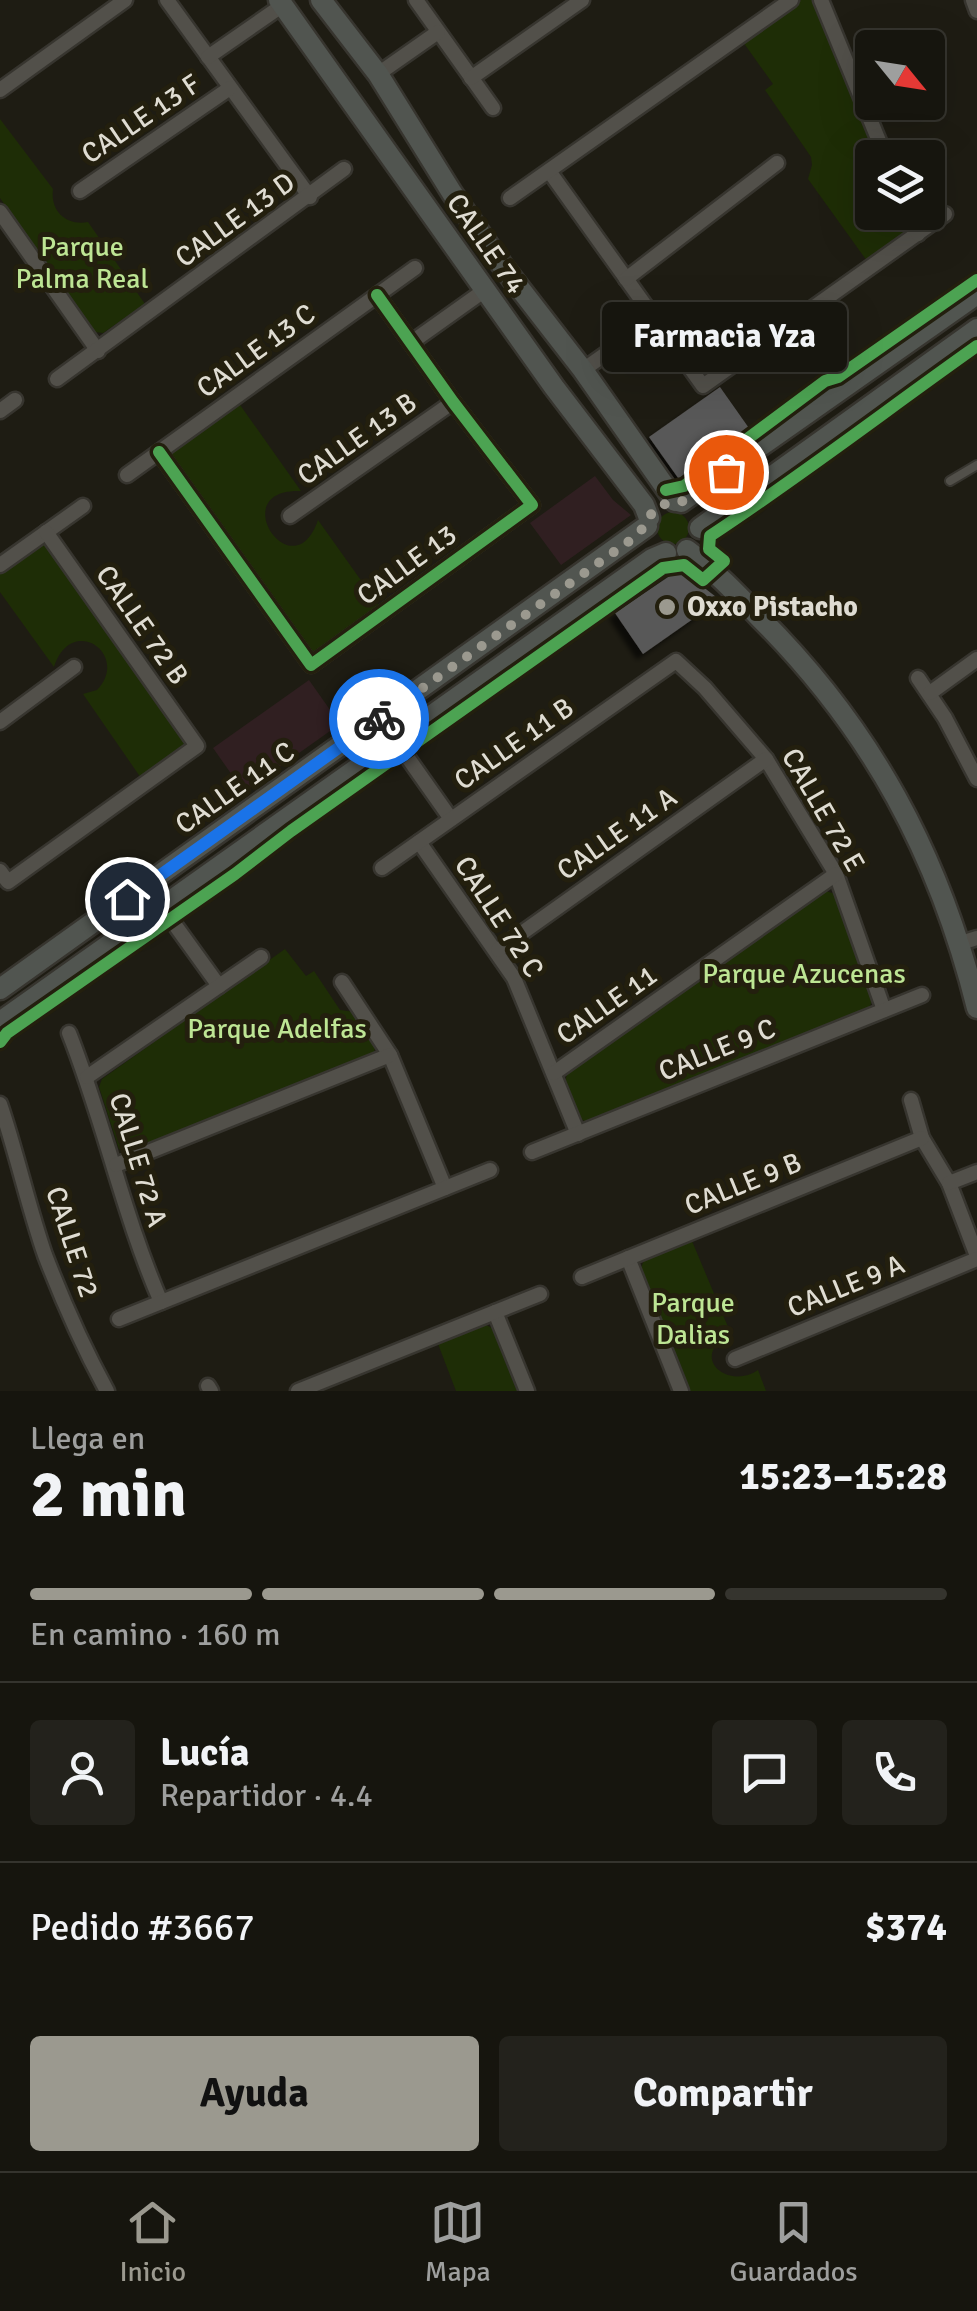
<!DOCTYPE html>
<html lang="es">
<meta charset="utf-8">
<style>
:root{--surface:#16150e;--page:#23221c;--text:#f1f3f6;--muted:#9e9f9e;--line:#35342e;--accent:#9b998f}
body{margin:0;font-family:Signika,sans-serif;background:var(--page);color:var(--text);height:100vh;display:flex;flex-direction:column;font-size:38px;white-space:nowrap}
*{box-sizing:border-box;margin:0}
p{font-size:32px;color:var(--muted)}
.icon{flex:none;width:55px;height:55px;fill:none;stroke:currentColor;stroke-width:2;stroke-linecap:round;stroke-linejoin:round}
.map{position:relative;height:1391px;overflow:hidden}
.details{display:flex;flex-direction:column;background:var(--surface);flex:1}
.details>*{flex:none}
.needle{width:65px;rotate:120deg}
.controls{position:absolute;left:855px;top:30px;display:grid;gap:20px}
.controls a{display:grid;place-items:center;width:90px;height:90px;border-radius:10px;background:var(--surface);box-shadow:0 10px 40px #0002,0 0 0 2px var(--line);font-size:50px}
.pin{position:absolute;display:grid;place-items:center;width:85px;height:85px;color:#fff;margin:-42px;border:5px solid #fff;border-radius:50%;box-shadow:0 2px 10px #0007}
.courier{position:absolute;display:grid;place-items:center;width:100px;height:100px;margin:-50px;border:8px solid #1a73e8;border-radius:50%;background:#fff;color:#222;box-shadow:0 2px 12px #0007}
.bubble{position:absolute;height:70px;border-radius:10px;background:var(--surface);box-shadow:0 10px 40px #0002,0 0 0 2px var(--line);font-size:32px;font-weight:700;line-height:70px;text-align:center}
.head em{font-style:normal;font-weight:700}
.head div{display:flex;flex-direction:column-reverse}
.head{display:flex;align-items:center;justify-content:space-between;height:170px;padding:0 30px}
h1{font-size:65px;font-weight:700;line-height:75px}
.bar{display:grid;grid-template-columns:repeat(4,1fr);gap:15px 10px;align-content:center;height:120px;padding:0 30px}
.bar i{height:12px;border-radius:8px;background:var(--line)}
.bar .active{background:var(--accent)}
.bar p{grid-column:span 4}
.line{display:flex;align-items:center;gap:25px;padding:0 30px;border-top:2px solid var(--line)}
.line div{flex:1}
.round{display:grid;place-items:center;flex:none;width:105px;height:105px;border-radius:10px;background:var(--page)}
.button{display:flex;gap:20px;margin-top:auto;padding:20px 30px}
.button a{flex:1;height:115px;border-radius:10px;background:var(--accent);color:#111;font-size:40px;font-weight:700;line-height:115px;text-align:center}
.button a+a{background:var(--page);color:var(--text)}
.tabs{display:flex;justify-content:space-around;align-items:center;height:140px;border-top:2px solid var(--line);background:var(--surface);font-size:28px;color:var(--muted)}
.tabs a{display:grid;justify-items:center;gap:5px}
.tabs .active{color:var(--accent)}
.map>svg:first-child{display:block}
.commercial{fill:#301f21}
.green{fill:#1e2d06}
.building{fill:#595858;filter:url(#shadow)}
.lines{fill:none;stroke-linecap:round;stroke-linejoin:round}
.lane-casing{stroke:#37352f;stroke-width:12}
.street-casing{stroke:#37352f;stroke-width:19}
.secondary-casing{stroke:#37352f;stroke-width:25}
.lane{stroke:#52504a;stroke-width:8}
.street{stroke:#52504a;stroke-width:14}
.secondary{stroke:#515550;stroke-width:20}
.cycleway-casing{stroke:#231f0e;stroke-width:19}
.cycleway{stroke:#4ca352;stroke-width:12}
.done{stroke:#9b998f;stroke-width:10;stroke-dasharray:0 18}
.route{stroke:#1a73e8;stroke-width:12}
.poi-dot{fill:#9b998f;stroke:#231f0e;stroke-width:4}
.labels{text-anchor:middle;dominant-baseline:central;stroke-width:10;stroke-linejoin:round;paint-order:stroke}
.street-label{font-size:28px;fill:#dfdcd2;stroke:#231f0e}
.park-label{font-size:28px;fill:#bde594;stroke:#231f0e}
.poi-label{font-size:28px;font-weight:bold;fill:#dfdcd2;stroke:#231f0e;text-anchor:start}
</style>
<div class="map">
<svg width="977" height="1391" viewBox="0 0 977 1391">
<defs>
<filter id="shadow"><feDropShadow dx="-6" dy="6" stdDeviation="2.5" flood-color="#0009"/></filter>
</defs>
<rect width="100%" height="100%" fill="#1e1c13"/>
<g class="commercial">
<path d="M595 476 613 500 631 515 561 565 530 523Z"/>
<path d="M309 680 340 724 244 792 213 748Z"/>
</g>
<g class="green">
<path d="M801 0H814L879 157 872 158V212L902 213 908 226 905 234 867 261 808 179 812 165 811 157 765 90 773 84 743 42Z"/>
<path d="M0 119 53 189C50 211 66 226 88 222L145 304 103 333 95 332 0 198Z"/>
<path d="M238 402 301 491C223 488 293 593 318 520L380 607 318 652 310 650 172 457 173 449Z"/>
<circle cx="673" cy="528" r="16"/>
<path d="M37 545H45L185 740 183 748 141 778 83 694 97 690C131 654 71 613 54 667L0 592V571Z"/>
<path d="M826 891 835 894 873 999 869 1008 587 1122 579 1118 565 1083 567 1074Z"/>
<path d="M285 949 306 976 314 971 340 1010 354 1012 377 1044 373 1054 128 1153 119 1149 99 1087 102 1079Z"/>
<path d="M692 1241 731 1334C687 1356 728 1391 758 1370L766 1391H690L641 1268 644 1260Z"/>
<path d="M484 1324 492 1328 517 1391H456L438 1344Z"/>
</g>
<g class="building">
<path d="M720 387 751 431 681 482 649 437Z"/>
<path d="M680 569 720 600 643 654 615 613Z"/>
</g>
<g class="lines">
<g class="lane-casing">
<path id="lane" d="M950 481 977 465"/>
</g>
<g class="street-casing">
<g id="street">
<path d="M167 0 310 197"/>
<path d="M416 0 493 108"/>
<path d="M821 0 886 158"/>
<path d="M973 0 977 11"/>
<path d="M208 57 283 5"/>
<path d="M378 74 438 32"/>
<path d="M471 78 582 0"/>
<path d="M0 90 125 0"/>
<path d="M549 171 703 386 945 214"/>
<path d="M80 191 230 88"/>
<path d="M510 198 791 0"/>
<path d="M0 212 98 351"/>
<path d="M909 212 918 234"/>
<path d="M626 279 777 163"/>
<path d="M412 342 485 290"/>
<path d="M583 370 655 319"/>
<path d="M57 379 344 169"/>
<path d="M0 411 15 400"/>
<path d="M159 452 311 665 532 505 453 402 377 295"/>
<path d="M127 475 415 268"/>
<path d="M290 516 453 402"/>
<path d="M0 565 83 506"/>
<path d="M918 678 945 718 977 779"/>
<path d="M930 693 977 659"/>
<path d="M0 722 74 667"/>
<path d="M396 741 451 819"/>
<path d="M419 842 514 978 578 1134"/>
<path d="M382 868 676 661 705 688 766 759 836 874 884 1010"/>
<path d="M0 871 8 882 197 746 46 532"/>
<path d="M162 907 219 986"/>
<path d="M961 943 977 938"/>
<path d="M498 950 766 759"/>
<path d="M342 982 390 1055 445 1188"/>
<path d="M69 1033C104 1121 123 1215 161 1302"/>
<path d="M554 1073 836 874"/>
<path d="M87 1077 261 957"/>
<path d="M911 1100 922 1138 949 1183 977 1256"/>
<path d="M0 1104C17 1154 28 1206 45 1255 63 1302 83 1347 107 1391"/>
<path d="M532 1152 922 995"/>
<path d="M116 1165 390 1055"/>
<path d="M949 1183 977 1172"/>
<path d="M628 1258 681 1391"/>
<path d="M582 1277 922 1138"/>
<path d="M495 1312 527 1391"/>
<path d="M119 1319 490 1170"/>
<path d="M735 1359 977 1259"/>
<path d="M208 1386 211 1391"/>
<path d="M298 1391 540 1294"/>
</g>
</g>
<g class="secondary-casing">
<g id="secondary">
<path d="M279 0 554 387 644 505 649 518"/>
<path d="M321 0 378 74 452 193 504 268 583 370 675 501"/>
<path d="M681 502 977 294"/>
<path d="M700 528 977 329"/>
<path d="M687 550C714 570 737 594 760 618 872 730 939 855 977 1008"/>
<path d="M0 989 647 526"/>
<path d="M0 1022 652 559 666 553"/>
</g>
</g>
<use href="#lane" class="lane"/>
<use href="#street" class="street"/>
<use href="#secondary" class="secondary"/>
<g class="cycleway-casing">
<g id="cycleway">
<path d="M159 452 311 665 532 505 453 402 377 295"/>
<path d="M666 490 684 486 825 381 838 377 977 280"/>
<path d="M0 1042 7 1033 235 874 291 831 663 568 684 565 703 580 724 561 709 549 710 536C801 476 888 409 977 346"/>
</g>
</g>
<use href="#cycleway" class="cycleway"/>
</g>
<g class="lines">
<path class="done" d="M379 719 635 537C646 527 648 515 659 505L681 502 726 472"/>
<path class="route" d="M127 899 379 719"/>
</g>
<circle class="poi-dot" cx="667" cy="607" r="10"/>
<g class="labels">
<g class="street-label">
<text transform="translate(141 119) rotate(-34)">CALLE 13 F</text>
<text transform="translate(235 220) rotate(-36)">CALLE 13 D</text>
<text transform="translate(486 244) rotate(55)">CALLE 74</text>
<text transform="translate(256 351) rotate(-36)">CALLE 13 C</text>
<text transform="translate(357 439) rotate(-35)">CALLE 13 B</text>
<text transform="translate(407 565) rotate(-36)">CALLE 13</text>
<text transform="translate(142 625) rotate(55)">CALLE 72 B</text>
<text transform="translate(514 744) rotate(-35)">CALLE 11 B</text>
<text transform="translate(235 788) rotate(-35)">CALLE 11 C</text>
<text transform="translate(823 810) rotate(60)">CALLE 72 E</text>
<text transform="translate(617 834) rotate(-35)">CALLE 11 A</text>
<text transform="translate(499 917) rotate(57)">CALLE 72 C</text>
<text transform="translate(607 1005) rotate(-35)">CALLE 11</text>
<text transform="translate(717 1050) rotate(-22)">CALLE 9 C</text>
<text transform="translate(138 1160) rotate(73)">CALLE 72 A</text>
<text transform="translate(743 1184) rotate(-22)">CALLE 9 B</text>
<text transform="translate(72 1242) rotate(72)">CALLE 72</text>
<text transform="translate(846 1286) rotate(-22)">CALLE 9 A</text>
</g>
<g class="park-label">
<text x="82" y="247">Parque<tspan x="82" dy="32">Palma Real</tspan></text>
<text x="804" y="974">Parque Azucenas</text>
<text x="277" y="1029">Parque Adelfas</text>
<text x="693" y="1303">Parque<tspan x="693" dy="32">Dalias</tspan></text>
</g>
<g class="poi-label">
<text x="687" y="607">Oxxo Pistacho</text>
</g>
</g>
</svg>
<div class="controls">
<a><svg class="needle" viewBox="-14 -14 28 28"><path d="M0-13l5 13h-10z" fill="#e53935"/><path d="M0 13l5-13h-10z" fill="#9e9f9e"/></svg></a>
<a><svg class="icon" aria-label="layers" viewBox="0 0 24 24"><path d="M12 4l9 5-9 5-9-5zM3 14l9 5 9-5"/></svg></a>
</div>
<div class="pin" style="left:726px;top:472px;background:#ea580c"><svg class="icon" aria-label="bag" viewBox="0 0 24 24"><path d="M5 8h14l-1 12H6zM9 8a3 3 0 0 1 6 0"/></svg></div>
<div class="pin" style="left:127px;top:899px;background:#1f2937"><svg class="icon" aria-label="home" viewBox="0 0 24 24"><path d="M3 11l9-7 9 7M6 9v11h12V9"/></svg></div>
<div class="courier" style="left:379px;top:719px"><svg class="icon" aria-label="bike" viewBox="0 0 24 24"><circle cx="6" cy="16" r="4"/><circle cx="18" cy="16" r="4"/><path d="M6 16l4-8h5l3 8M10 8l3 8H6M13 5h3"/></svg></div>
<div class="bubble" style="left:602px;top:302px;width:245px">Farmacia Yza</div>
</div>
<section class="details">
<div class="head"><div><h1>2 min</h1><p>Llega en</p></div><em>15:23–15:28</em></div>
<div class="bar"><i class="active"></i><i class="active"></i><i class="active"></i><i></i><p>En camino · 160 m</p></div>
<div class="line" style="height:180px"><a class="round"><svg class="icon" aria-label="person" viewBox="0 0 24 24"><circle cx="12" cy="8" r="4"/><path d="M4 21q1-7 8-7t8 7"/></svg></a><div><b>Lucía</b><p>Repartidor · 4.4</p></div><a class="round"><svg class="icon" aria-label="chat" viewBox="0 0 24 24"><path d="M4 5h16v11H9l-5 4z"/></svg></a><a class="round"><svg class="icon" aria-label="phone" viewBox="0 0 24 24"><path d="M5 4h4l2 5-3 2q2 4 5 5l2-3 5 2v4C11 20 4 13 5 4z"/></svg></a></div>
<div class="line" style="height:130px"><div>Pedido #3667</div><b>$374</b></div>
<div class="button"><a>Ayuda</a><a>Compartir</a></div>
</section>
<nav class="tabs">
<a class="active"><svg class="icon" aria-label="home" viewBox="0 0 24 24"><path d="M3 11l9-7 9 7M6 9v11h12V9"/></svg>Inicio</a>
<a><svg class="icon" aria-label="map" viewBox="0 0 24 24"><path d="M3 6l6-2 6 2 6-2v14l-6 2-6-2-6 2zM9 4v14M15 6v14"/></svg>Mapa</a>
<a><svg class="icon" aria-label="saved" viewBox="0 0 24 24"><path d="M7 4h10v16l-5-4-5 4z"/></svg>Guardados</a>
</nav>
